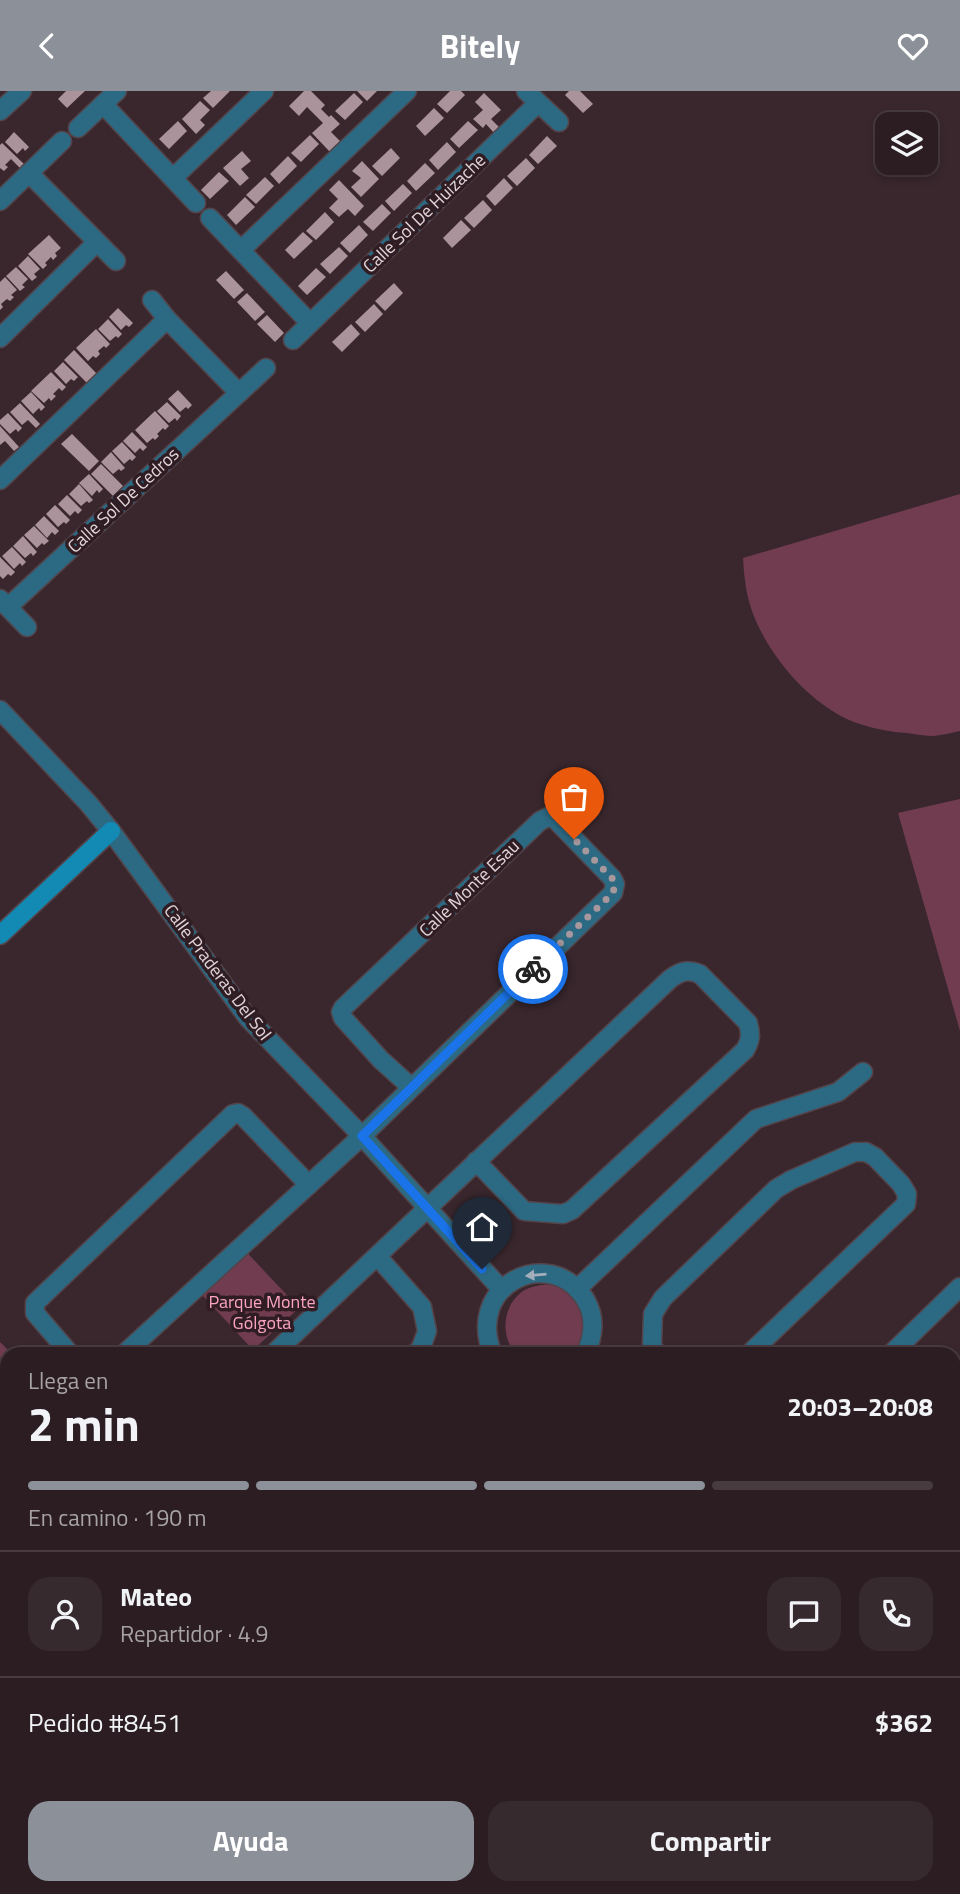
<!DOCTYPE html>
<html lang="es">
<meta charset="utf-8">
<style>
:root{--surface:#2b1d22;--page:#372a2f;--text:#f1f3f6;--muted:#a6a2a5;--line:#473b40;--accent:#8c9099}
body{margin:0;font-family:"Titillium Web",sans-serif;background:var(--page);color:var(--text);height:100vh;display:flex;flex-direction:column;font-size:26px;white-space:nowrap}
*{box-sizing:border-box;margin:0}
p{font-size:23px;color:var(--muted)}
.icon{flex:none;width:38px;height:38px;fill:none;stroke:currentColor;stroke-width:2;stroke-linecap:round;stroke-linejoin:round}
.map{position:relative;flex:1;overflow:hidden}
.details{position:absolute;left:0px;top:1256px;width:961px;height:548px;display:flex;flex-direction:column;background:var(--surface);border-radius:21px 21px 0 0;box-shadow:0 4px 10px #0003,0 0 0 2px var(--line)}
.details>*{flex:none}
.controls{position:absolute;left:875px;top:21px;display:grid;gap:14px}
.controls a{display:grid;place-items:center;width:63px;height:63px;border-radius:14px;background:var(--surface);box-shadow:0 4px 10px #0003,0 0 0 2px var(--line);font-size:35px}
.pin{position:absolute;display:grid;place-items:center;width:60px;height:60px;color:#fff;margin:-72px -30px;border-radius:50% 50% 50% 0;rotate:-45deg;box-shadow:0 0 7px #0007}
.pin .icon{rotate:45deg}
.courier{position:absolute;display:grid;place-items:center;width:70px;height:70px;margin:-35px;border:5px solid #1a73e8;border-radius:50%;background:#fff;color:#222;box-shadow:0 2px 9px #0007}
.summary em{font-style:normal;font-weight:700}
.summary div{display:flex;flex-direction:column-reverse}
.summary{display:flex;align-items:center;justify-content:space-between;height:119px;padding:0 28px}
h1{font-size:46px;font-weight:700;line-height:52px}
.bar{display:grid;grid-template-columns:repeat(4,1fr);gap:10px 7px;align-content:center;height:84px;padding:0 28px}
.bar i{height:9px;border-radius:5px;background:var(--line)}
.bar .selected{background:var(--accent)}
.bar p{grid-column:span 4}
.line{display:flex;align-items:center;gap:18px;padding:0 28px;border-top:2px solid var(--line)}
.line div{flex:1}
.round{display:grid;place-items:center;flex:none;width:74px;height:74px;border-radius:21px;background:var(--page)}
.cta{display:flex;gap:14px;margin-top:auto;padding:14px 28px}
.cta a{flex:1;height:80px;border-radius:21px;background:var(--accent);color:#fff;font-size:28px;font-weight:700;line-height:80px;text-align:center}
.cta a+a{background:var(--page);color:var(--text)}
header{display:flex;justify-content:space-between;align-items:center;height:91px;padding:0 28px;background:var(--accent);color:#fff;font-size:32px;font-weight:700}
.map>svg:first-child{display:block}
.green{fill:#713c50}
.building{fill:#aa939a}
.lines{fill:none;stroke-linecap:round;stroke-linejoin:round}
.minor-casing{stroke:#544349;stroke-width:21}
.tertiary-casing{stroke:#544349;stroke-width:21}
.secondary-casing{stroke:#544349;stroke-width:21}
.minor{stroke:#2c6983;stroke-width:18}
.tertiary{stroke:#2c6983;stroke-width:18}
.secondary{stroke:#138ab4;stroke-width:18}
.oneway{fill:#a2afbb}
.done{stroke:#a7989d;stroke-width:7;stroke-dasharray:0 12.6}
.route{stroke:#1a73e8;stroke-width:9}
.labels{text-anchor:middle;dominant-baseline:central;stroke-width:7;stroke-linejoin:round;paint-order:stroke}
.street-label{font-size:18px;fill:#e2d5d9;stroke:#2f1d23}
.park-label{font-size:18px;fill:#faa3c2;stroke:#2f1d23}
</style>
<header><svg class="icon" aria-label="back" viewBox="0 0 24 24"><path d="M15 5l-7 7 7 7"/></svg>Bitely<svg class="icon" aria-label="heart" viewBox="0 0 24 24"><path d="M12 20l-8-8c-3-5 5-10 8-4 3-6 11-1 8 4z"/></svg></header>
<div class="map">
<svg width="960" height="1803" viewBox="0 0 960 1803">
<rect width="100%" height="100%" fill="#39272d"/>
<g class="green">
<path d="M960 403V640C951 642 942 644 934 645 925 645 916 643 907 642 891 641 875 638 860 633 813 618 768 565 752 520 746 503 744 485 743 467Z"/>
<path d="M960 708V940L898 722Z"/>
<path d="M238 1152 299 1217 253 1259 192 1193Z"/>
<path d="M550 1193 563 1196 589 1227 579 1263H516C500 1245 502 1215 523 1200 531 1195 541 1194 550 1193Z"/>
<path d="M0 1251 12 1263 7 1264V1427L0 1435Z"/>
</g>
<g class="building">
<path d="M66 0H85L67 17 58 8Z"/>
<path d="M211 0H230L213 17 203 7Z"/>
<path d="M304 0H311L325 14 321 18 329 26 331 24 340 33 331 41 341 51 330 61 312 42 323 32 307 16 299 25 289 15Z"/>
<path d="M357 0H377L367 10Z"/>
<path d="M450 0H461L465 4 447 22 437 13Z"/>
<path d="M569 0H580L593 13 583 22 565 4Z"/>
<path d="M354 2 363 11 345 29 335 20Z"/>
<path d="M484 2 501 19 491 28 501 38 495 43 486 33 483 37 473 28 483 19 475 11Z"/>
<path d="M200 10 210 19 200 29 205 34 196 43 182 28Z"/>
<path d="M434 17 444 27 425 45 416 35Z"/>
<path d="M178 30 187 40 169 58 159 48Z"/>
<path d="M468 30 478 39 459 57 450 48Z"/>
<path d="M14 41 29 56 25 60 23 57 17 63 5 51Z"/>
<path d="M310 44 319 53 301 71 291 62Z"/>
<path d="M547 45 557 55 538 73 529 64Z"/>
<path d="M447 51 456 61 438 79 429 69Z"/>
<path d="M2 52 25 74 21 78 11 68 5 74 8 76 4 80 0 77V54Z"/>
<path d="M391 57 400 67 382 85 372 75Z"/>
<path d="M242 60 251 70 241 78 249 87 240 95 223 77Z"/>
<path d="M288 65 297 75 279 93 270 83Z"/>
<path d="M526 67 535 77 517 95 507 85Z"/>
<path d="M362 70 379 88 361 106 351 96 361 87 352 80Z"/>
<path d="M425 72 435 82 416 100 407 90Z"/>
<path d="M219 81 229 90 210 108 201 99Z"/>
<path d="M265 86 274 95 256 113 246 104Z"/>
<path d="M504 87 513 97 495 115 486 105Z"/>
<path d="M339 89 364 115 355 125 348 118 339 126 329 117 338 108 329 99Z"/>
<path d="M403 93 412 102 394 120 385 110Z"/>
<path d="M245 106 255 116 236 134 227 124Z"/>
<path d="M483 109 492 119 474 137 464 127Z"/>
<path d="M382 113 391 122 373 140 363 131Z"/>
<path d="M325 121 334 131 316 149 306 140Z"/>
<path d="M461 129 471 139 452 157 443 147Z"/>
<path d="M359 134 368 144 350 162 340 152Z"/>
<path d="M303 141 313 150 294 168 285 159Z"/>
<path d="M49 144 61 157 55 162 57 165 53 169 51 166 45 172 47 174 43 178 28 163Z"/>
<path d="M339 156 348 165 330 183 320 173Z"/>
<path d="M28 165 40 178 34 183 37 186 32 190 18 175Z"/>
<path d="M16 176 28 188 22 194 25 196 20 200 6 185Z"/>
<path d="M316 177 326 186 307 204 298 195Z"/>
<path d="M226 180 244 199 234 208 216 189Z"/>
<path d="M5 186 17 199 11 204 14 206 10 210 7 208 1 213 3 216 0 219V191Z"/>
<path d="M394 192 403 202 385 220 375 210Z"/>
<path d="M247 202 265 221 255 230 237 211Z"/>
<path d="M374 213 383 223 365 241 355 231Z"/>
<path d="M118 217 133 232 129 236 126 234 121 239 109 226Z"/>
<path d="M267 224 284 242 275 251 257 233Z"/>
<path d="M108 228 122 243 118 247 116 245 110 250 98 238Z"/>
<path d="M351 233 360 243 342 261 332 251Z"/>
<path d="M96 238 110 253 106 257 104 255 98 260 100 263 96 267 93 265 88 270 76 257Z"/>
<path d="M74 259 97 283 87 292 64 269Z"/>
<path d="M63 271 78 286 74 290 71 288 66 293 54 280Z"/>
<path d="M51 281 66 296 62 300 59 297 53 303 56 305 51 310 49 307 44 312 31 300Z"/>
<path d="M178 299 192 314 188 318 186 316 180 321 168 308Z"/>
<path d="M31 301 45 316 41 320 39 317 33 323 21 310Z"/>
<path d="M167 311 181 325 177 330 175 327 169 332 157 320Z"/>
<path d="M20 312 40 333 36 337 28 329 22 334 10 321Z"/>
<path d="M155 320 169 335 165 339 163 337 157 343 159 345 155 349 153 347 147 352 135 339Z"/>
<path d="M8 322 22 337 18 341 16 338 10 343 0 333V329Z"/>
<path d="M0 335 19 356 14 360 5 350 0 354Z"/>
<path d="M132 341 147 356 143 360 140 357 135 362 123 350Z"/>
<path d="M72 343 99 370 89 380 61 353Z"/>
<path d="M122 351 136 366 132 370 130 368 124 373 112 360Z"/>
<path d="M111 361 125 377 121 380 119 378 113 383 101 371Z"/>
<path d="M101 373 123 395 113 405 91 383Z"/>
<path d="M89 383 103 398 99 402 97 399 92 405 79 392Z"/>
<path d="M79 393 93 409 89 412 87 410 81 415 69 403Z"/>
<path d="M67 404 82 419 78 423 75 420 70 425 58 413Z"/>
<path d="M55 414 70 429 66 433 64 431 58 436 46 423Z"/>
<path d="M44 425 59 440 55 444 52 441 47 447 35 434Z"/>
<path d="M34 435 49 450 44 454 42 452 37 457 24 444Z"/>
<path d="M23 445 37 461 33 465 31 462 25 467 13 455Z"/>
<path d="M12 456 26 471 22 475 20 472 14 478 2 465Z"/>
<path d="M0 466 15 481 11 485 8 483 3 488 0 485Z"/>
</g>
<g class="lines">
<g class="minor-casing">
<g id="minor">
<path d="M526 0 559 31"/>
<path d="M103 13 196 112"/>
<path d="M78 37 117 0"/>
<path d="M29 82 116 170"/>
<path d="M173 87 264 0"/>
<path d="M0 110 62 50"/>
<path d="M210 127 309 231"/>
<path d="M241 159 407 0"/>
<path d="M152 209 167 228 239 302"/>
<path d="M0 247 97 151"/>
<path d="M293 249 538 12"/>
<path d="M0 389 167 228"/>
<path d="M0 508 27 536"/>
<path d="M8 516 266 277"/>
<path d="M377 1165 422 1216 427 1240 421 1257 414 1264"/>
<path d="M577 1198 756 1028 838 1001 863 981"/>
<path d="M71 1264 35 1222V1212L233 1023 238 1022 243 1025 309 1094"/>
<path d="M123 1264 362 1045 613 802 615 793 612 787 555 728 550 725 540 730 343 917 341 921 343 927 381 969 411 996"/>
<path d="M272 1264C405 1139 537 1013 670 888 681 880 687 878 700 883L748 932C751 943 751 949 745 959L572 1119 563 1123 524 1120 476 1070"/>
<path d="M658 1264 652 1255 653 1223 663 1207 776 1098 791 1089 855 1061H866L875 1066 901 1093 907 1103 906 1113 748 1264"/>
<path d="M890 1264 960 1196"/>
<path d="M954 1342 960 1336"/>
<path d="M954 1479 960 1473"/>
<path d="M954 1549 960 1550"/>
<path d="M954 1781 960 1782"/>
<path d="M65 1803 66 1797"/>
<path d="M167 1803 168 1797"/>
<path d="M266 1803 267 1797"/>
<path d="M367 1803 368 1797"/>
<path d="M468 1803V1797"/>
<path d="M582 1803V1797"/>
<path d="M680 1803V1797"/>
<path d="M784 1803V1797"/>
<path d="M883 1803V1797"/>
</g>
</g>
<g class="tertiary-casing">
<g id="tertiary">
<path d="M0 20 22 0"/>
<path d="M0 619 88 712 111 740 248 927 362 1045 501 1198"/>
<path d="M493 1264C464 1193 550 1153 585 1208 596 1226 594 1245 585 1264"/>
<path d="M0 1558 7 1559"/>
<path d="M954 1627H960"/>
<path d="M0 1645 7 1646"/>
<path d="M954 1709H960"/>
</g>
</g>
<g class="secondary-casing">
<path id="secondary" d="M0 844 111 740"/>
</g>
<use href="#minor" class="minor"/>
<use href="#tertiary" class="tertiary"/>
<use href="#secondary" class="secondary"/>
</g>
<defs><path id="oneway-solid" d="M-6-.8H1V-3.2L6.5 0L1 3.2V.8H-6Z" transform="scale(1.75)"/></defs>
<use class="oneway" href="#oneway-solid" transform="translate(536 1184) rotate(175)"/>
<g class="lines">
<path class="done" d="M533 878 613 802 615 793 612 787 574 748"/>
<path class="route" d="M482 1178 362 1045 533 878"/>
</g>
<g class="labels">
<g class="street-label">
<text transform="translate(424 122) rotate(-44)">Calle Sol De Huizache</text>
<text transform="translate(123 409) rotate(-43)">Calle Sol De Cedros</text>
<text transform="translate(469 797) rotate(-44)">Calle Monte Esau</text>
<text transform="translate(218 881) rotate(53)">Calle Praderas Del Sol</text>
</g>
<g class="park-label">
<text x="262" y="1210">Parque Monte<tspan x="262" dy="21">Gólgota</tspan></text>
</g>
</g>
</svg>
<div class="controls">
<a><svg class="icon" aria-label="layers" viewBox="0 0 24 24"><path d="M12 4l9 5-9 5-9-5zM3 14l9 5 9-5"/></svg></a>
</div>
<div class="pin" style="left:574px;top:748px;background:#ea580c"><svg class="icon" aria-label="bag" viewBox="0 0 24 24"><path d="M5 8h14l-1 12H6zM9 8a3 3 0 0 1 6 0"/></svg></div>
<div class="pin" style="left:482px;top:1178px;background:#1f2937"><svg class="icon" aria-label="home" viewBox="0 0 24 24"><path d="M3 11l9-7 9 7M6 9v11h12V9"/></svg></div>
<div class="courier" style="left:533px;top:878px"><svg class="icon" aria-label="bike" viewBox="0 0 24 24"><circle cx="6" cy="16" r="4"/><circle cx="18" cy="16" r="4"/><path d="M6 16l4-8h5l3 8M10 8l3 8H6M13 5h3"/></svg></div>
<section class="details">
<div class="summary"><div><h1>2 min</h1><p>Llega en</p></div><em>20:03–20:08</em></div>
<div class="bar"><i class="selected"></i><i class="selected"></i><i class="selected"></i><i></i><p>En camino · 190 m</p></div>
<div class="line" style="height:126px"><a class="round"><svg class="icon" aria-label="person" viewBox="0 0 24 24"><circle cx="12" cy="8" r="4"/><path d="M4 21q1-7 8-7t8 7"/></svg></a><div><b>Mateo</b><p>Repartidor · 4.9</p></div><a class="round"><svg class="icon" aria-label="chat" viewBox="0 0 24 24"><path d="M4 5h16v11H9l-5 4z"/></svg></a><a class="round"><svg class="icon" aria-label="phone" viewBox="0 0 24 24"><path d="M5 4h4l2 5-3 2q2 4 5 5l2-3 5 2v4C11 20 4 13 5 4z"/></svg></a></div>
<div class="line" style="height:91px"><div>Pedido #8451</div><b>$362</b></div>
<div class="cta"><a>Ayuda</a><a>Compartir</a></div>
</section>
</div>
